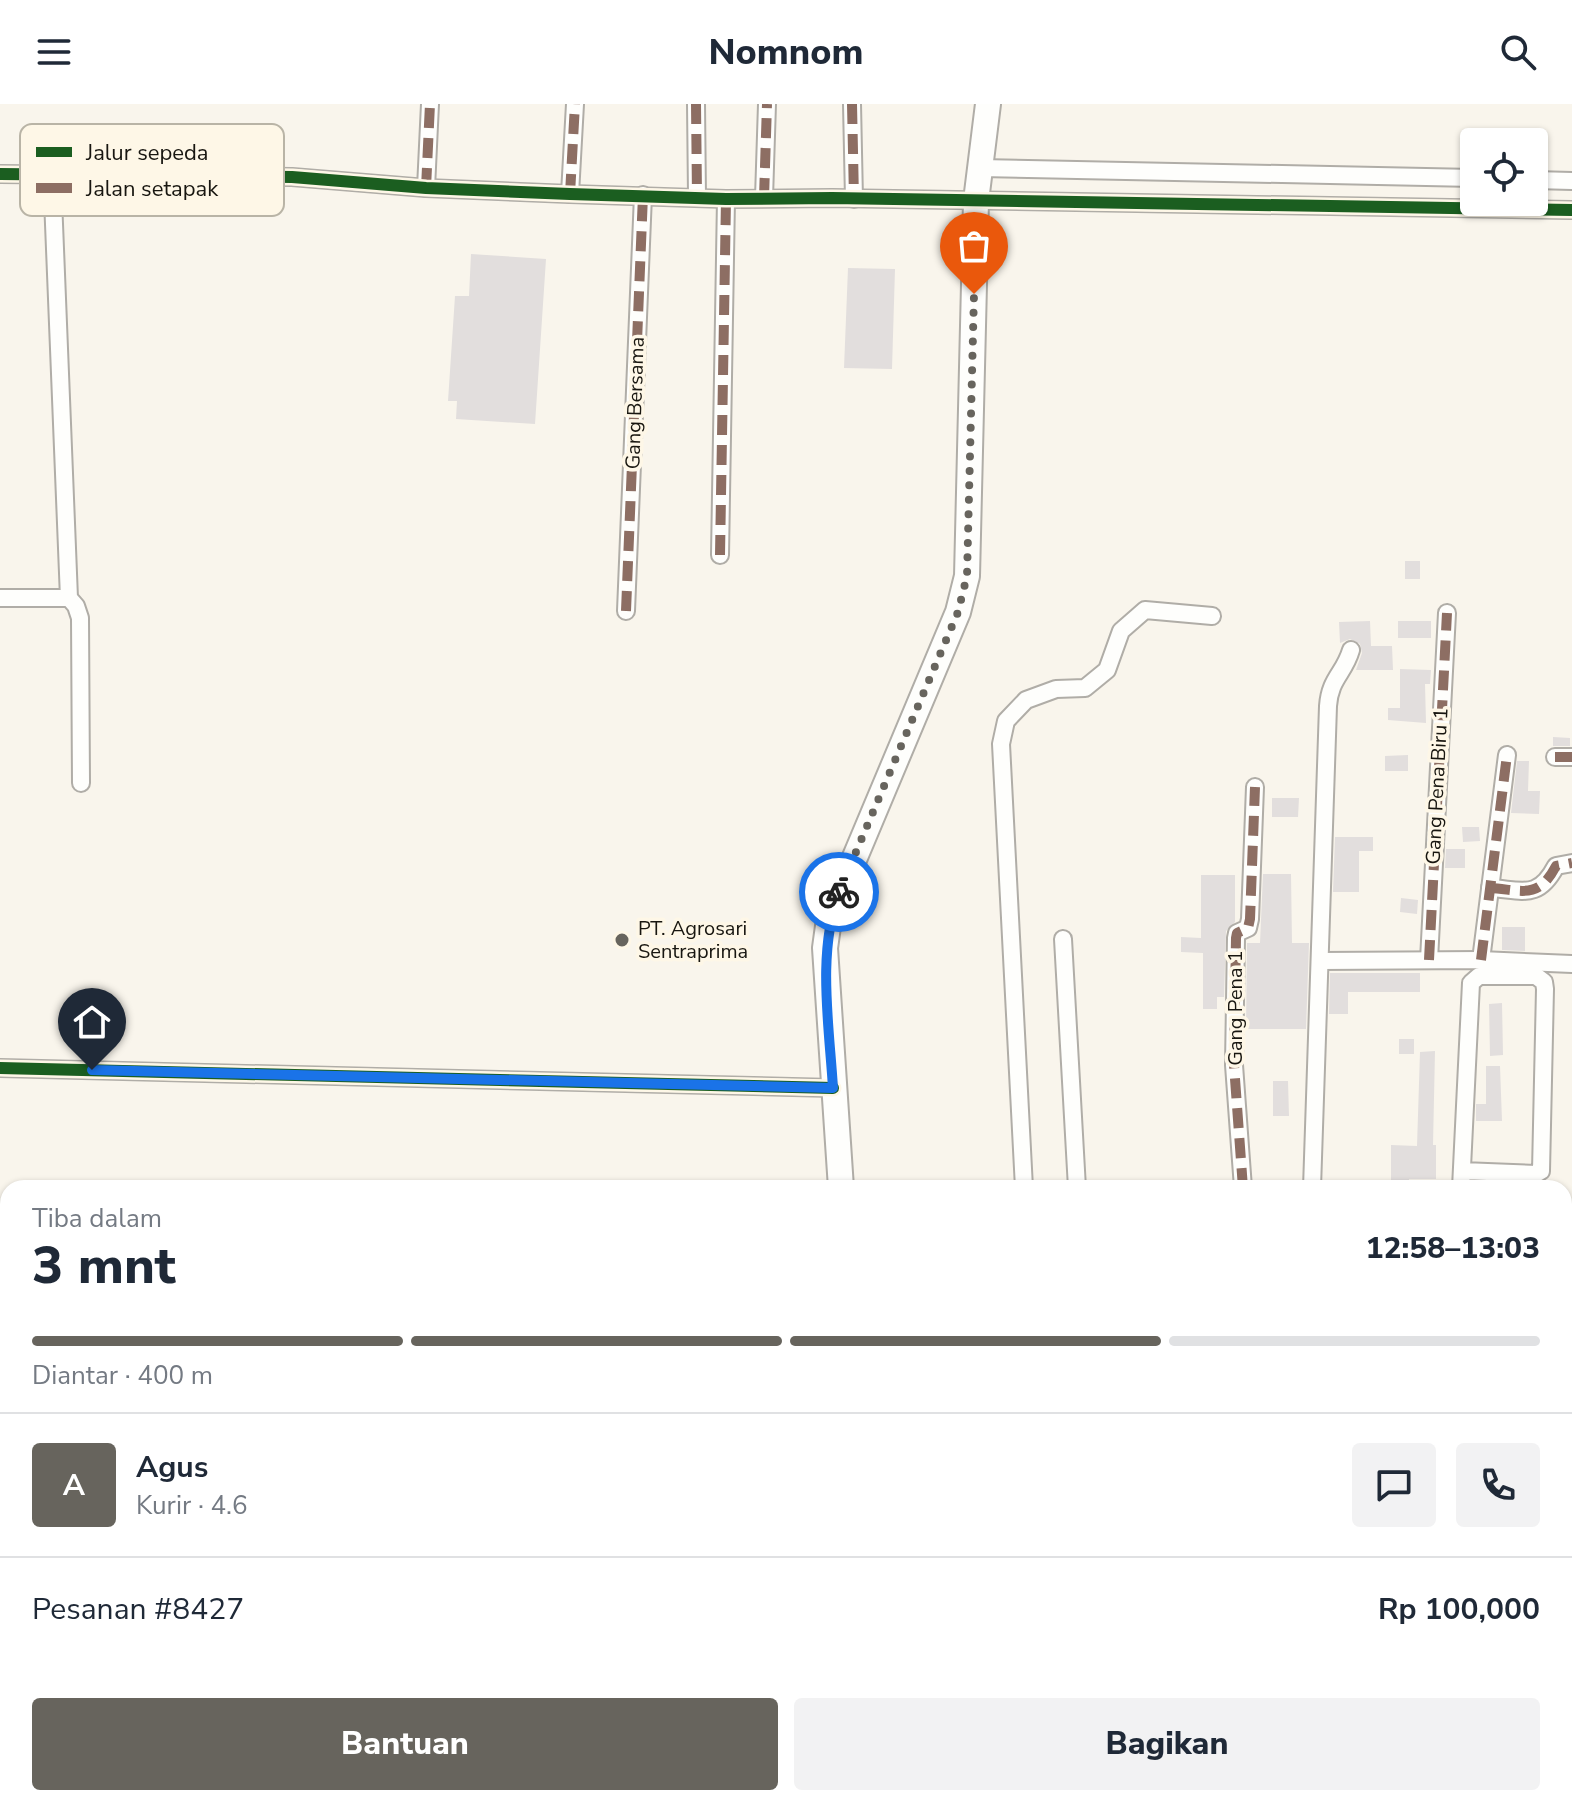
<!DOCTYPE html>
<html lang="id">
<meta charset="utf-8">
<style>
:root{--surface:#fff;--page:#f2f2f3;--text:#1f2937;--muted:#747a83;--line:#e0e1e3;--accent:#67645d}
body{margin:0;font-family:"Nunito Sans",sans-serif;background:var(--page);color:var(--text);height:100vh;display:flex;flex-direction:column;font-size:30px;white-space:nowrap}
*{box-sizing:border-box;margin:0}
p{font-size:26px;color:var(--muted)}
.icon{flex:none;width:44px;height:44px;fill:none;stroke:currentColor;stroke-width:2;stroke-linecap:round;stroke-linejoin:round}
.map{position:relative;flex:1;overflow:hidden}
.sheet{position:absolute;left:0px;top:1076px;width:1572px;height:626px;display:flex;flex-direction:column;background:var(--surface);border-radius:24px 24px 0 0;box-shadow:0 2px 6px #0004}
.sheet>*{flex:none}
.tools{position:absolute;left:1460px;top:24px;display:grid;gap:16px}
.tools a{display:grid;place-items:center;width:88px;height:88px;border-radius:8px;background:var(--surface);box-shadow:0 2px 6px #0004;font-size:40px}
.pin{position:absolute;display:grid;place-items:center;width:68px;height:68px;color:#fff;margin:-82px -34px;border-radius:50% 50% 50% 0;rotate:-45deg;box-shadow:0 0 8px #0007}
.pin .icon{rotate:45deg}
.courier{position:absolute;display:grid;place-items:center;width:80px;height:80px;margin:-40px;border:6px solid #1a73e8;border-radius:50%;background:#fff;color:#222;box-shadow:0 2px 10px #0007}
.head em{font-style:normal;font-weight:800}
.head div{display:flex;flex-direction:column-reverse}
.head{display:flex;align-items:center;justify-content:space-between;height:136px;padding:0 32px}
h1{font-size:52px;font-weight:800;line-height:60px}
.bar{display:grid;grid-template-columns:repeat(4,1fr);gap:12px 8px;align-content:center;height:96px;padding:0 32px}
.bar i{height:10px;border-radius:6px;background:var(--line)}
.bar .selected{background:var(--accent)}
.bar p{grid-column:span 4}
.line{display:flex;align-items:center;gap:20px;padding:0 32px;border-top:2px solid var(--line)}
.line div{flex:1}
.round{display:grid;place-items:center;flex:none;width:84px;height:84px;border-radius:8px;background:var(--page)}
.action{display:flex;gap:16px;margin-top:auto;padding:16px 32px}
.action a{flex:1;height:92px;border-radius:8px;background:var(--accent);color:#fff;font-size:32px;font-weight:800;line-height:92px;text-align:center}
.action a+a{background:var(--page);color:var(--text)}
header{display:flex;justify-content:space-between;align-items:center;height:104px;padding:0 32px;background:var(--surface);font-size:36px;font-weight:800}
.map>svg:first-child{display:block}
.building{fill:#e2dedd}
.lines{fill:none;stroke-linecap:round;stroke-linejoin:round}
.minor-casing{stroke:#b0ada7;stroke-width:20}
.primary-casing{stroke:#b0ada7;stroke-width:28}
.minor{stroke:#fefefc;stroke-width:16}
.primary{stroke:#fefefc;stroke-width:24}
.quiet{stroke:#8d6e63;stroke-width:10;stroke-dasharray:20 10;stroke-linecap:butt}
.cycleway-casing{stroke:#fef7e7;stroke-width:17}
.cycleway{stroke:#1b5e20;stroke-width:12}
.done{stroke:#67645d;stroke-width:8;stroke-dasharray:0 14.4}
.route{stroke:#1a73e8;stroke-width:10}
.poi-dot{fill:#67645d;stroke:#fef7e7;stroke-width:3}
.labels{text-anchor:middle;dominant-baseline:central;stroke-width:7;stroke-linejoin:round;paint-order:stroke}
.street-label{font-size:20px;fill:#181610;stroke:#fef7e7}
.poi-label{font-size:20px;fill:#181610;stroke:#fef7e7;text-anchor:start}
.key{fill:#fef7e7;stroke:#b9b4a6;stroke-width:2}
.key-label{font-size:22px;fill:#181610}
</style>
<header><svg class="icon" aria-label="menu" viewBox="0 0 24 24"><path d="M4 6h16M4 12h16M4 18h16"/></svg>Nomnom<svg class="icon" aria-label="search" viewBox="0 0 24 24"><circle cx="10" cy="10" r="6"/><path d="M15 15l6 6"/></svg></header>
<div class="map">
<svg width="1572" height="1701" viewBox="0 0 1572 1701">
<rect width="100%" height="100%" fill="#f9f5ec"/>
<g class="building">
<path d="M471 150 546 155 535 320 456 315 457 297H448L455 192H469Z"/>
<path d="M848 164 895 165 892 265 844 264Z"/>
<rect x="1405" y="457" width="15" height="18"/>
<path d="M1370 517 1371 542H1392L1393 566H1356L1362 549 1360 540 1350 535 1340 539 1339 518Z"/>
<rect x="1398" y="517" width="33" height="17"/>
<path d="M1400 565 1431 566 1430 580H1425L1426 619 1388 616V604H1400Z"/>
<path d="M1553 633 1570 634V642H1553Z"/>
<path d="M1408 651V667H1385V652Z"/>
<path d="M1517 657H1529L1528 687H1540L1539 710 1511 709Z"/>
<path d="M1272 694H1299L1298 713H1272Z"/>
<path d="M1462 723H1479L1480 737 1463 738Z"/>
<path d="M1335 733H1373V747H1359V788H1333Z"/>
<path d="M1446 745H1465V764H1445Z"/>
<path d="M1263 770H1291L1292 839H1309L1306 925H1246L1247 839H1260Z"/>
<path d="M1201 771H1235V818L1226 827 1224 893H1217V905H1203V849L1181 848V833L1201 834Z"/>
<path d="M1401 794 1418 796 1417 810 1400 808Z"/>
<path d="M1502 823H1525V847L1502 846Z"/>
<path d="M1330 869H1420V888H1348V910H1329Z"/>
<path d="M1502 899 1503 951 1490 952 1489 900Z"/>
<rect x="1399" y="935" width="15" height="15"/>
<path d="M1435 947 1433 1041H1436V1075H1409V1084H1391V1041L1417 1042 1420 948Z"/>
<path d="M1486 962H1500L1502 1017H1476V1000H1486Z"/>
<path d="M1273 977H1288L1289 1012H1273Z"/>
</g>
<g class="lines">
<g class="minor-casing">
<g id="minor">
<path d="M696 0 697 92"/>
<path d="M852 0 854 95"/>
<path d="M980 64 1474 74"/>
<path d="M0 70 292 73 426 84 570 90 726 95 832 94 1572 106"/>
<path d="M52 70 69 494 76 502 80 514 81 679"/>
<path d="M1534 76 1572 77"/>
<path d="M426 84 430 0"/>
<path d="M570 90 575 0"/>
<path d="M764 94 767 0"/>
<path d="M720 451 726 95"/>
<path d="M0 494H69"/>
<path d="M626 507 643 91"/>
<path d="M1555 653H1572"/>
<path d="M1490 784C1523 786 1538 796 1556 762L1572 759"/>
<path d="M1063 835 1077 1084"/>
<path d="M1429 856 1447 509"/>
<path d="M1481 856 1507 651"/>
<path d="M1320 857 1481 856 1572 860"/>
<path d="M0 964 833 984"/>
<path d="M1024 1084 1001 640 1006 617 1026 596 1056 585 1085 584 1107 566 1121 527 1145 506 1212 512"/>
<path d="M1243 1084 1234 961 1236 834 1237 829 1248 824 1250 815 1255 683"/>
<path d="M1312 1084 1328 602C1330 574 1344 570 1351 546"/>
<path d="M1461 1084 1471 879 1479 872H1536L1544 878 1545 885 1541 1067 1536 1070 1462 1067"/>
<path d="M1564 1116 1572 1117"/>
<path d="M1572 1288V1316"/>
<path d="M771 1694V1701"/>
<path d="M1353 1694V1701"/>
<path d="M965 1701V1694"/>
<path d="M1201 1701V1694"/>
<path d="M1524 1701V1694"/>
</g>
</g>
<g class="primary-casing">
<g id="primary">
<path d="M841 1084 825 844 829 815 958 508 967 472 976 97 988 0"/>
<path d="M880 1701V1694"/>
</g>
</g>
<use href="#minor" class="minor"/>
<use href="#primary" class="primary"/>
<g class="quiet">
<path d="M696 0 697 92"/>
<path d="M852 0 854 95"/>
<path d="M426 84 430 0"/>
<path d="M570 90 575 0"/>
<path d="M764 94 767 0"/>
<path d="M720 451 726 95"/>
<path d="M626 507 643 91"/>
<path d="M1555 653H1572"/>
<path d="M1490 784C1523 786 1538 796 1556 762L1572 759"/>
<path d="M1429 856 1447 509"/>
<path d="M1481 856 1507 651"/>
<path d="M1243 1084 1234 961 1236 834 1237 829 1248 824 1250 815 1255 683"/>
<path d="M771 1694V1701"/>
<path d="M965 1701V1694"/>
<path d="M1201 1701V1694"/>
</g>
<g class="cycleway-casing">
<g id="cycleway">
<path d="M0 70 292 73 426 84 570 90 726 95 832 94 1572 106"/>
<path d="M0 964 833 984"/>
</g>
</g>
<use href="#cycleway" class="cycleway"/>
</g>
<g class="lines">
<path class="done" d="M839 788 958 508 967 472 974 190"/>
<path class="route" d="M92 966 833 984C829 919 817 850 839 788"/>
</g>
<circle class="poi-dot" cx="622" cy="836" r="8"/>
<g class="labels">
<g class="street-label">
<text transform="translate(635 299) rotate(-88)">Gang Bersama</text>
<text transform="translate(1437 682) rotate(-87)">Gang Pena Biru 1</text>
<text transform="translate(1235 904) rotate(-90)">Gang Pena 1</text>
</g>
<g class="poi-label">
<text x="638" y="824">PT. Agrosari<tspan x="638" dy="23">Sentraprima</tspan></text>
</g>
</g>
<rect x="20" y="20" width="264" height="92" rx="12" class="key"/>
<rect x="36" y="43" width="36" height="10" fill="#1b5e20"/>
<rect x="36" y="79" width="36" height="10" fill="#8d6e63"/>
<g class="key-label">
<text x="86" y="56">Jalur sepeda</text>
<text x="86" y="92">Jalan setapak</text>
</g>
</svg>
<div class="tools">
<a><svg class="icon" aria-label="locate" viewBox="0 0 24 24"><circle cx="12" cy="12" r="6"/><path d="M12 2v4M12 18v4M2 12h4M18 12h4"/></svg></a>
</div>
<div class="pin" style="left:974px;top:190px;background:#ea580c"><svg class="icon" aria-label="bag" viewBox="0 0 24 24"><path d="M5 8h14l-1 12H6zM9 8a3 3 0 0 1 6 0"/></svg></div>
<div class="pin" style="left:92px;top:966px;background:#1f2937"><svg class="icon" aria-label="home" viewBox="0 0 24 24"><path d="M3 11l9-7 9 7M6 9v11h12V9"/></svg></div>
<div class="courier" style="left:839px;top:788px"><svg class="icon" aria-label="bike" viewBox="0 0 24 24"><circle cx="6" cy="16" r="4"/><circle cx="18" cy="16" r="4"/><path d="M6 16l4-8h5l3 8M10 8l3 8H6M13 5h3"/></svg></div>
<section class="sheet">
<div class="head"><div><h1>3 mnt</h1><p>Tiba dalam</p></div><em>12:58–13:03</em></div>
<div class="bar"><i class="selected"></i><i class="selected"></i><i class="selected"></i><i></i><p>Diantar · 400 m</p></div>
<div class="line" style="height:144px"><b class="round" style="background:var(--accent);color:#fff">A</b><div><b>Agus</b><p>Kurir · 4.6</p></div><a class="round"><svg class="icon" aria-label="chat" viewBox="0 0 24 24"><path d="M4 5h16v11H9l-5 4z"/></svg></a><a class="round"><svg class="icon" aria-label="phone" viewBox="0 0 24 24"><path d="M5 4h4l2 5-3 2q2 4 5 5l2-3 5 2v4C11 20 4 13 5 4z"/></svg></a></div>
<div class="line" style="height:104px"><div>Pesanan #8427</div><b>Rp 100,000</b></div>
<div class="action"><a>Bantuan</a><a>Bagikan</a></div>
</section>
</div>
